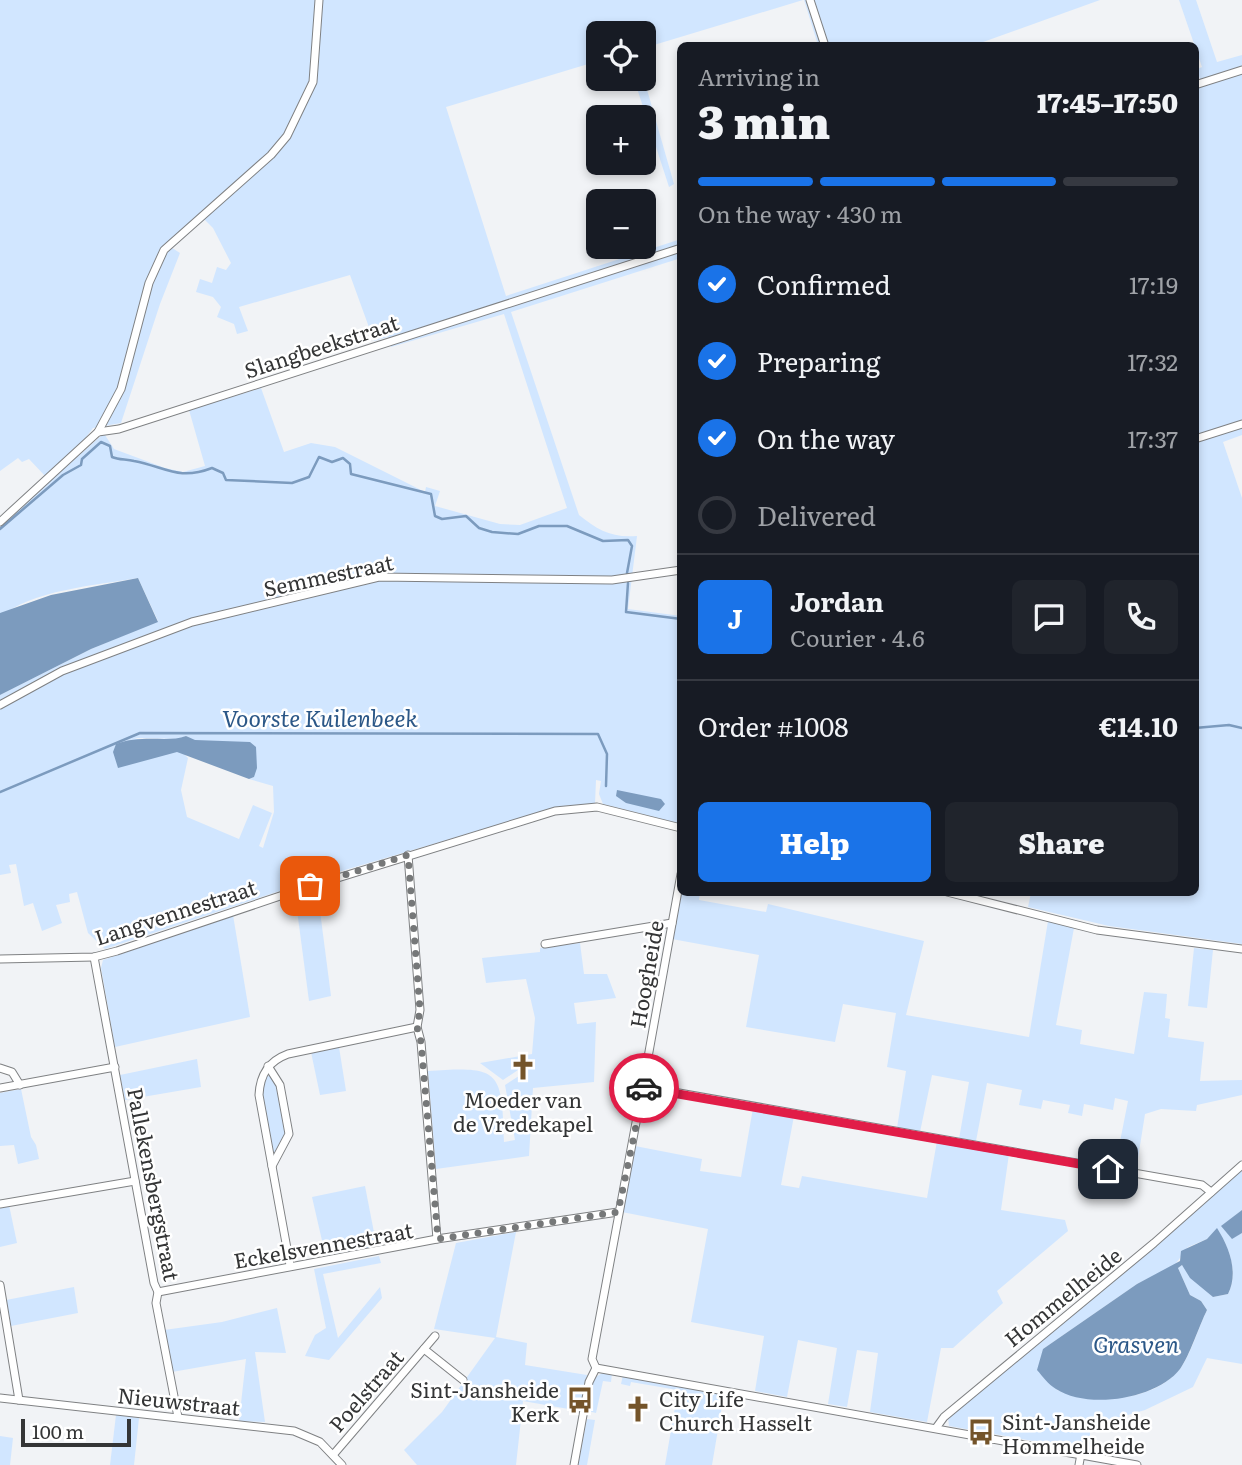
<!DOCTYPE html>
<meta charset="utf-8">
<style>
:root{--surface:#171b24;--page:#20242c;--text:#f1f3f6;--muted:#9ea1a6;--line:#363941;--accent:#1a73e8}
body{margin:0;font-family:Literata,serif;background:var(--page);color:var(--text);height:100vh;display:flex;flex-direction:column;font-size:26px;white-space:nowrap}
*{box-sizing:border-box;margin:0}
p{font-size:23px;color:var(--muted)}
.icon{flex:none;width:38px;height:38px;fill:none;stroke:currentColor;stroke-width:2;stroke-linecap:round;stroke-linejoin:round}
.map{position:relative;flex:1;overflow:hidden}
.sheet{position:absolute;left:677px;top:42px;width:522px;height:854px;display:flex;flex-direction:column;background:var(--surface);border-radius:10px;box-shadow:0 4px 10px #0003}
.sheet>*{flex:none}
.fabs{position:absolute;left:586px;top:21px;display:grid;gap:14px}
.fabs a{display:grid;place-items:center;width:70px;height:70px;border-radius:10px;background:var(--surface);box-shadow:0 4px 10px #0003;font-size:35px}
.scale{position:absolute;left:21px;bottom:18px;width:110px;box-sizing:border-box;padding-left:7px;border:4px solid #343536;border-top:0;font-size:19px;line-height:24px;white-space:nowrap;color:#343536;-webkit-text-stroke:5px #fff;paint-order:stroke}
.pin{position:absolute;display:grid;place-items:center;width:60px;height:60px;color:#fff;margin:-30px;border-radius:14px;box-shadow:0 4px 10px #0006}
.courier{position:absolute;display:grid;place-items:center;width:70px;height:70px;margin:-35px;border:5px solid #e11d48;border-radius:50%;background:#fff;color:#222;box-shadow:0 2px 9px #0007}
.head em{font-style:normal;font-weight:800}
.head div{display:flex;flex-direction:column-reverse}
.head{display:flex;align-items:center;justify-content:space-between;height:119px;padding:0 21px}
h1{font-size:46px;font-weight:800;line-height:52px}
.bar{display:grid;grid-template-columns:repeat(4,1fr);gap:10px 7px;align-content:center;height:84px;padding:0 21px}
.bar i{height:9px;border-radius:5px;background:var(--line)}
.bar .selected{background:var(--accent)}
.bar p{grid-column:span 4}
.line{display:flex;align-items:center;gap:18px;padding:0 21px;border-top:2px solid var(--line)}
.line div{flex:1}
.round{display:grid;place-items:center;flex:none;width:74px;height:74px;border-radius:10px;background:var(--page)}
ol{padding:0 21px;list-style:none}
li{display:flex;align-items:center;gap:21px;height:77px}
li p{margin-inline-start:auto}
li .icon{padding:7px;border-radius:50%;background:var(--accent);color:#fff;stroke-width:4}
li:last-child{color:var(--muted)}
li i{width:38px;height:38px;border:4px solid var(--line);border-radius:50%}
.primary-button{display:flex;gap:14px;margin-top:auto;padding:14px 21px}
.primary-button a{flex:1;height:80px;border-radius:10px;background:var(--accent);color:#fff;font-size:28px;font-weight:800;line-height:80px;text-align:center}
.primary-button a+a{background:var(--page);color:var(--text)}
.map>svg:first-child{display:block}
.green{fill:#d1e6ff;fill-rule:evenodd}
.water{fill:#7c9bbe}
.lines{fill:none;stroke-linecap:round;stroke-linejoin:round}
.stream{stroke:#7c9bbe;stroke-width:2.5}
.minor-casing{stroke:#7f8183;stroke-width:9}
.minor{stroke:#fff;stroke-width:7}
.done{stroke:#767879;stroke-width:7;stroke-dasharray:0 12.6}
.route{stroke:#e11d48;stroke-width:9}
.labels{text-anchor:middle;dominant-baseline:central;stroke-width:5;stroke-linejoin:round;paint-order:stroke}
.street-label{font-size:21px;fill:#343536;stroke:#fff}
.poi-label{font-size:21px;fill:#343536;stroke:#fff;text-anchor:start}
.water-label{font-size:23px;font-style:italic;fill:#2b5787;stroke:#fff}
</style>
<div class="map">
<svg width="1242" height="1465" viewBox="0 0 1242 1465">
<rect width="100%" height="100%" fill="#f1f3f6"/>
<g class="green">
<path d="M0 0H803L644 48V33H598V61L446 107 506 296 681 239V258L511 312 579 515C598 530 611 538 637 536L628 609 681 616V824L603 804 599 794 601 781 596 780 595 804 562 806 328 875 105 949 88 933 77 892 69 894 70 902 56 905 62 923 42 931 33 903 24 906 16 864 9 865 11 873 0 875V695L91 649 158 621 138 578C99 585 29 590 0 618V525L101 436 105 435 114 449 165 468 183 472 205 466 189 410 261 388 284 452 311 443 335 447 425 492 426 487 440 491 435 506 500 524 520 525 567 508 504 314 391 347 388 337 374 341 350 275 239 307 248 331 237 334 234 324 217 317 221 307 213 297 196 292 200 279 212 283 217 267 226 270 231 263 213 228 199 214 166 244 180 253 160 304 121 423 93 428 81 444 46 477 29 459 22 462 18 458 0 471ZM186 736 254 777 249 779 273 786 274 812 263 848 259 846 272 813 253 805 239 839 187 817 181 790 188 758 182 752 134 738 179 739Z"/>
<path d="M804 0H1100L972 46 818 45Z"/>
<path d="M1179 0H1196L1217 62 1242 55V420L1195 436V89L1202 86 1197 69 1202 67Z"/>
<path d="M634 79H644L674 184 669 187Z"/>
<path d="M1242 427V435L1223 442 1242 498V944L1109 926 1028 907 1031 893 1195 892V441Z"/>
<path d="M317 888 331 996 309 1001 295 895Z"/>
<path d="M700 892 699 900 766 912 768 904 924 941 906 1015 1029 1037 1048 921 1074 928 1056 1025 1082 1030 1080 1044 1134 1054 1144 992 1167 994 1165 1018 1170 1019 1168 1037 1204 1042 1200 1081 1242 1080V1095L1197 1105 1196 1111 1161 1109 1145 1114 1136 1171 1115 1167 1128 1101 1115 1098 1113 1110 1084 1104 1082 1116 1068 1113 1070 1105 1043 1100 1041 1109 1019 1105 1022 1090 987 1083 976 1141 959 1139 969 1082 932 1075 920 1132 897 1128 906 1071 887 1067 896 1013 843 1004 835 1042 746 1027 759 955 672 939 681 893Z"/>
<path d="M233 915 250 1017 115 1047 101 968 103 960Z"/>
<path d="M580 943 584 974H607L616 998 574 1003 577 1024 596 1022 594 1082 533 1088 529 1156 436 1169 428 1071C500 1066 502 1070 504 1142L515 1140 505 1085 522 1074 518 1070 503 1080 480 1063 532 1054 535 1018 526 979 486 983 482 958 540 952V948Z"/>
<path d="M1194 948 1213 950 1207 1008 1188 1006Z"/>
<path d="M339 1047 346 1091 320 1095 311 1052Z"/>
<path d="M197 1059 201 1087 125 1100 120 1075Z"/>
<path d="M265 1076H270L276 1084 285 1136 276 1153 273 1152 262 1093Z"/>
<path d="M21 1089 31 1137 36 1145 39 1159 18 1164 14 1145 0 1146V1093Z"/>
<path d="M753 1108 794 1116 781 1185 799 1188 802 1176 927 1198 937 1141 1009 1154 1001 1210 1065 1220 1068 1231 997 1291 1003 1303 953 1348H941L927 1422 870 1412 878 1353 857 1350 847 1407 828 1404 837 1348 798 1340 787 1397 755 1391 764 1336 691 1322 708 1229 622 1212 635 1146 702 1159 700 1171 741 1177Z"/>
<path d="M1242 1170V1210L1222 1226 1232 1238 1242 1233V1364L1207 1358 1193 1387 1145 1410 1090 1426V1451L949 1426 948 1417ZM1217 1229C1229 1247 1239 1273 1228 1294L1213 1297 1182 1265 1178 1268 1190 1295 1201 1301 1207 1310C1199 1326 1190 1357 1179 1370 1152 1402 1094 1405 1057 1390L1043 1349 1137 1284 1174 1266 1188 1247 1207 1239Z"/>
<path d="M365 1186 377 1248 326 1258 312 1197Z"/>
<path d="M9 1205 17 1243 0 1247V1207Z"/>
<path d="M516 1232 496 1337 527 1343 525 1365 587 1375 580 1411 523 1401 516 1465H417L404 1450 442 1412 495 1338 434 1329 456 1243Z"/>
<path d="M379 1256 381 1263 323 1274 338 1338 380 1287 382 1298 329 1360 305 1356 315 1335 326 1328 314 1269Z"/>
<path d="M74 1287 78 1313 11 1326 6 1300Z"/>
<path d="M277 1308 286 1353 255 1352 265 1422 239 1421 246 1359 172 1372 164 1330 222 1322Z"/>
<path d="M604 1372 612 1373 611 1382 603 1381 596 1413 588 1411 594 1378Z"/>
<path d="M623 1375 724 1394 712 1465H665L678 1390 631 1382 630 1386 621 1384Z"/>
<path d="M116 1415 139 1418 134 1465H110Z"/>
<path d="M587 1419 595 1420 587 1465H578Z"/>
<path d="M0 1436 13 1438 10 1465H0Z"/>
</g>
<g class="water">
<path d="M138 578 158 622 91 649 0 695V613L51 595Z"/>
<path d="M186 736 195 740 250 742 256 747 257 768 254 777 249 779 177 752 118 768 113 752 116 744C142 734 169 743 186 736Z"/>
<path d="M617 790 661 799 665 804 659 811 626 803 616 796Z"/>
<path d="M1242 1210V1233L1232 1239 1221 1226Z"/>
<path d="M1217 1228C1229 1247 1239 1272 1228 1294L1213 1297 1190 1278 1182 1265 1178 1268 1190 1295 1201 1301 1207 1310C1199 1326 1190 1355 1180 1369 1157 1399 1088 1410 1056 1389 1048 1384 1043 1377 1037 1370L1043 1349 1137 1284 1180 1261 1181 1251 1207 1239Z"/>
</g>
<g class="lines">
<g class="stream">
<path d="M0 529 63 475 81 465 82 459 101 442 110 446 112 457C119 460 126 459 134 461 166 467 178 481 212 468L223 473 226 480 292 483 309 477 319 457 332 462 343 458 350 464 351 474 431 494 435 516 442 519 466 516 479 528 492 532 518 534 539 526H567L603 541 628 540 632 546 627 573"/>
<path d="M628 583 626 612 681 619"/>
<path d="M1195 728 1229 725 1242 728"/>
<path d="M0 792 140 733 598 734 607 754 606 786"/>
</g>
<g class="minor-casing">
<g id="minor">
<path d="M810 0 825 46"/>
<path d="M1195 85 1242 70"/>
<path d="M98 432 121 389 149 283 164 250 271 155 287 136 313 82 319 0"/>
<path d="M1195 439 1242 424"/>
<path d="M0 522 98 432 119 429 681 248"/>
<path d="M0 705 62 671 192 622 379 577 612 580 681 570"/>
<path d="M408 855 420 1010 417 1027 421 1042 437 1239"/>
<path d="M947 892 1097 930 1242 949"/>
<path d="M545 944 672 923"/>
<path d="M94 957 154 1283 158 1292 156 1303 178 1417"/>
<path d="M0 959 94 957 117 951 289 893 555 811 597 807 681 828"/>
<path d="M268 1066 280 1085 289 1134 272 1166"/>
<path d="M0 1068 12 1072 20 1085"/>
<path d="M645 1087 1202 1185 1211 1192"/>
<path d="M0 1088 115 1067"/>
<path d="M0 1204 135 1181"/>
<path d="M290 1265 259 1095C260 1074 269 1061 288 1054L417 1027"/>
<path d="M0 1285 19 1400"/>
<path d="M158 1292 437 1239 618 1212"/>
<path d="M424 1349 463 1380"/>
<path d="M596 1368 1137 1465"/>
<path d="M596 1368 592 1359C623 1197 652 1036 681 874"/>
<path d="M0 1398 294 1431 320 1442 342 1465"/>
<path d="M936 1428 944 1417 1154 1243 1242 1165"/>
<path d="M333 1455 435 1336"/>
<path d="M574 1465 589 1382 596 1368"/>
<path d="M1079 1465 1081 1454"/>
</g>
</g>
<use href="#minor" class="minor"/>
</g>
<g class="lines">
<path class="done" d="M310 886 408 855 420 1010 417 1027 421 1042 438 1239 618 1212 644 1088"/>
<path class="route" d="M644 1088 1108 1169"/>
</g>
<defs>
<g id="church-bare" transform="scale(2.1)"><path d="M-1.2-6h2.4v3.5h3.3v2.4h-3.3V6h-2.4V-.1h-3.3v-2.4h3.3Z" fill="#74542a" stroke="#fff" stroke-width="2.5" paint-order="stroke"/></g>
<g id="bus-bare" transform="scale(2.1)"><path d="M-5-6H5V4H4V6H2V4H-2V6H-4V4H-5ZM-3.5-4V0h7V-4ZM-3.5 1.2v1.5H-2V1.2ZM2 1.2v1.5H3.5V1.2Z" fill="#74542a" stroke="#fff" stroke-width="2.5" paint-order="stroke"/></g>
</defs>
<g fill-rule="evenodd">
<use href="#church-bare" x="523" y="1067"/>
<use href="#bus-bare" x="580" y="1400"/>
<use href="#church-bare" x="638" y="1409"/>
<use href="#bus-bare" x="981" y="1432"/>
</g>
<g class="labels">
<g class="street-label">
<text transform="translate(321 345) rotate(-18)">Slangbeekstraat</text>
<text transform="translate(328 574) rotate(-12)">Semmestraat</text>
<text transform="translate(175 911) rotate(-18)">Langvennestraat</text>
<text transform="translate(645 974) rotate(-80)">Hoogheide</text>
<text transform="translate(155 1184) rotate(79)">Pallekensbergstraat</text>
<text transform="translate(323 1244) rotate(-10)">Eckelsvennestraat</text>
<text transform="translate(1062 1296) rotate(-39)">Hommelheide</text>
<text transform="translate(365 1390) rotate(-49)">Poelstraat</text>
<text transform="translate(179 1400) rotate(6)">Nieuwstraat</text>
</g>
<g class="poi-label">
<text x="523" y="1098" text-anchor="middle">Moeder van<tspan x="523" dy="24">de Vredekapel</tspan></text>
<text x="559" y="1388" text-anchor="end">Sint-Jansheide<tspan x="559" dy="24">Kerk</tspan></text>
<text x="659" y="1397">City Life<tspan x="659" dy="24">Church Hasselt</tspan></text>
<text x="1002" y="1420">Sint-Jansheide<tspan x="1002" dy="24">Hommelheide</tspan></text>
</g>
<g class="water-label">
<text x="320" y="717">Voorste Kuilenbeek</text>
<text x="1136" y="1343">Grasven</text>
</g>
</g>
</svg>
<div class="fabs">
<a><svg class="icon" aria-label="locate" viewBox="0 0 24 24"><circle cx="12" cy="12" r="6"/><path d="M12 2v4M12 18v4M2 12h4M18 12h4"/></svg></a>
<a>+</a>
<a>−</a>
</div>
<div class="scale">100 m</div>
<div class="pin" style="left:310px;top:886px;background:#ea580c"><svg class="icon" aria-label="bag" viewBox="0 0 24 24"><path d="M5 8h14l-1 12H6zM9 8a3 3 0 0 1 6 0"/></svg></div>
<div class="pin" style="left:1108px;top:1169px;background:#1f2937"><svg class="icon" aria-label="home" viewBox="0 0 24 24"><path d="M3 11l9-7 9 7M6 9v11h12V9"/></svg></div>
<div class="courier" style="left:644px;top:1088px"><svg class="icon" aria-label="car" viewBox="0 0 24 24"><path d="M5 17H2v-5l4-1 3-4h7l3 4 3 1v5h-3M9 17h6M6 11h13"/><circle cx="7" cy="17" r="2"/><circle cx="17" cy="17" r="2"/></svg></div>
<section class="sheet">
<div class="head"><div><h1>3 min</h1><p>Arriving in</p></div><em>17:45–17:50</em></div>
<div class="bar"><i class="selected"></i><i class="selected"></i><i class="selected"></i><i></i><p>On the way · 430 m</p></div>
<ol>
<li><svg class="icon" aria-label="check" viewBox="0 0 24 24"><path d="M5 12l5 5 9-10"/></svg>Confirmed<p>17:19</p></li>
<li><svg class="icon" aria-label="check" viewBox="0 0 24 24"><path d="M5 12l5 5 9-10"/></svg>Preparing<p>17:32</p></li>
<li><svg class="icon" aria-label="check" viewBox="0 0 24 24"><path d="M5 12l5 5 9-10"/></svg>On the way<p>17:37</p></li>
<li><i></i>Delivered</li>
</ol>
<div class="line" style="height:126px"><b class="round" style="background:var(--accent);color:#fff">J</b><div><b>Jordan</b><p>Courier · 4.6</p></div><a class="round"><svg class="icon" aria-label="chat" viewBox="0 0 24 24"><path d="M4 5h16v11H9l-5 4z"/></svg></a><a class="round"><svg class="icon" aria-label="phone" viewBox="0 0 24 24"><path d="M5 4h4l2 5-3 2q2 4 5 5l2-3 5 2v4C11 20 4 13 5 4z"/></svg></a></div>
<div class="line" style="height:91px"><div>Order #1008</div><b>€14.10</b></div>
<div class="primary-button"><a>Help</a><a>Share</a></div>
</section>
</div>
